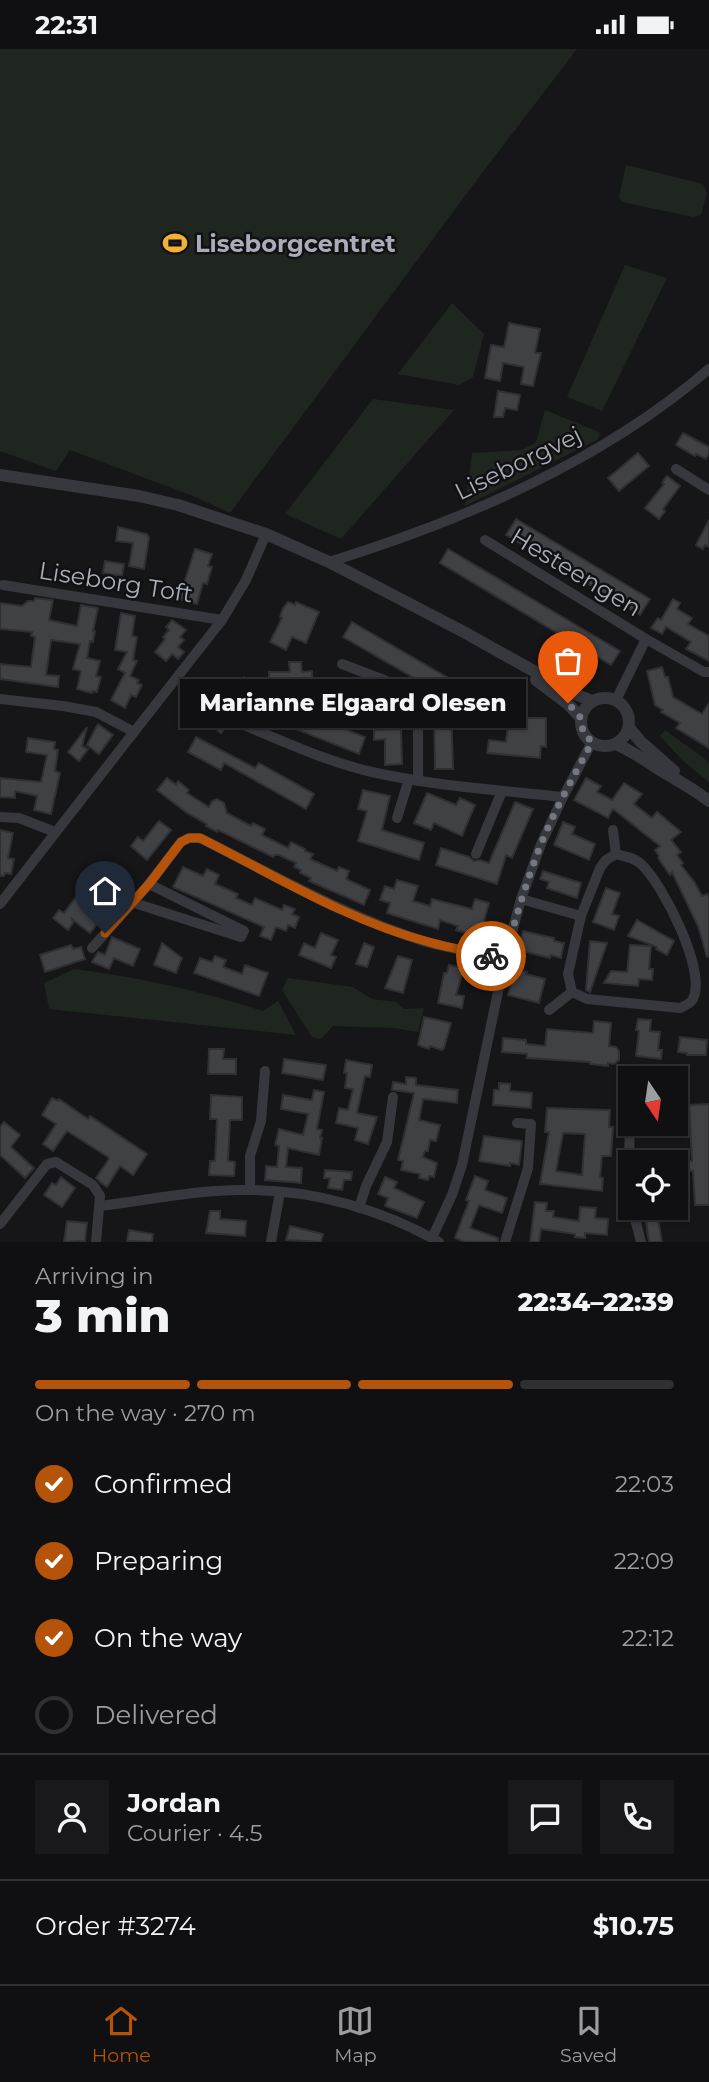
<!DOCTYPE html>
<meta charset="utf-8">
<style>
:root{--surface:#101012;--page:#19191b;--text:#f1f3f6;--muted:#9c9d9f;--line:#303032;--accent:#b45309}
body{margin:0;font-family:Montserrat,sans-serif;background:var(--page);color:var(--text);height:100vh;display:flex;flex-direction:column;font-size:26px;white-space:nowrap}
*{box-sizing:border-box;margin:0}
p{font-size:23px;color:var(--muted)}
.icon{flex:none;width:38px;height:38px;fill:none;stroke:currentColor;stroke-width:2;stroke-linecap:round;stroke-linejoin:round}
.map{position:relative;height:1193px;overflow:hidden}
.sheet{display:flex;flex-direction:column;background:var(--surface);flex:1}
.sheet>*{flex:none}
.needle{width:46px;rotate:167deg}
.buttons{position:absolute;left:618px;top:1017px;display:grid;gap:14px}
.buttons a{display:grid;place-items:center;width:70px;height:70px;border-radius:0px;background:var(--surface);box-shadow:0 2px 5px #0004,0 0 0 2px var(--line);font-size:35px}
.pin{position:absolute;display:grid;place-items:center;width:60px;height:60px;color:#fff;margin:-72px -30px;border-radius:50% 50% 50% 0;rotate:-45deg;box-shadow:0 0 7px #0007}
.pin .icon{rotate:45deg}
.courier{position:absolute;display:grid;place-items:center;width:70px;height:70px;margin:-35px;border:5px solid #b45309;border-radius:50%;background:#fff;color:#222;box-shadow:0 2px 9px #0007}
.bubble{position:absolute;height:49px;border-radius:0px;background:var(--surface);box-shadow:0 2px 5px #0004,0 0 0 2px var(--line);font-size:23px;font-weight:800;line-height:49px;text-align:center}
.summary em{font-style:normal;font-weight:800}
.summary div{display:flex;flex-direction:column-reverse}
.summary{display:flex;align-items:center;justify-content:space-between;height:119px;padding:0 35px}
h1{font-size:46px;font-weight:800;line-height:52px}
.bar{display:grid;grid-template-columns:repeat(4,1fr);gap:10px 7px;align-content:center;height:84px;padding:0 35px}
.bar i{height:9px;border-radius:5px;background:var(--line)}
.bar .on{background:var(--accent)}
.bar p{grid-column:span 4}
.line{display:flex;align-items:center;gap:18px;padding:0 35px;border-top:2px solid var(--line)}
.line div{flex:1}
.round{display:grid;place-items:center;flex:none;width:74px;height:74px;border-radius:0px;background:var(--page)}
ol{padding:0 35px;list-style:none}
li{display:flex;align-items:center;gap:21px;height:77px}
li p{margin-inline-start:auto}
li .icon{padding:7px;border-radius:50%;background:var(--accent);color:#fff;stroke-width:4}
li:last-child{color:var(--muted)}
li i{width:38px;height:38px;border:4px solid var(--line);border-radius:50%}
.status{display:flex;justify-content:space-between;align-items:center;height:49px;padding:0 35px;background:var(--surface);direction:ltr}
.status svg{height:19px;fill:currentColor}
.menu{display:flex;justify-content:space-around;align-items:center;height:98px;border-top:2px solid var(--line);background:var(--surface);font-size:19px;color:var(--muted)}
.menu a{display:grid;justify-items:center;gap:4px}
.menu .on{color:var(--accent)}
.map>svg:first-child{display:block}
.green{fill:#1e261f}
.building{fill:#404145;stroke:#303034;stroke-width:2;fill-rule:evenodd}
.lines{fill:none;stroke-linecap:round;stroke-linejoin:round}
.minor{stroke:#37383d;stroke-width:10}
.tertiary{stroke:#37383d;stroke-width:12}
.done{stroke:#757880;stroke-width:7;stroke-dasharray:0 12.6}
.route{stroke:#b45309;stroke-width:9}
.labels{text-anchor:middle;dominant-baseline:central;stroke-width:5;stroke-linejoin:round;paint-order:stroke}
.poi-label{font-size:24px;font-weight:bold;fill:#a8adb8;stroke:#111113;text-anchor:start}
.street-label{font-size:24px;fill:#a8adb8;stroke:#111113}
</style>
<div class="status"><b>22:31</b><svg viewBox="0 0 49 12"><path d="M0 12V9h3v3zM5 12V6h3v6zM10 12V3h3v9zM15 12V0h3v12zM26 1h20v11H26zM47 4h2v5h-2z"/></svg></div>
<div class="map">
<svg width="709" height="1193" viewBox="0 0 709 1193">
<rect width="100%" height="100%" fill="#161618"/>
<g class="green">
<path d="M0 0H577L476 132 230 464 193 447 70 401 56 422 0 402Z"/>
<path d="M626 116 703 135 707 145 701 166 693 168 622 153 619 148Z"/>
<path d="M625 216 667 229 602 362 567 348Z"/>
<path d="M452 254 484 285 473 328 459 336 398 325Z"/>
<path d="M373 350 454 361 341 490 285 465Z"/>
<path d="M545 361 599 383 600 386 597 391 465 457 472 404 522 401 536 393Z"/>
<path d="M665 681 709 713V733L682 711 660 687Z"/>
<path d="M74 920C138 928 201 942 263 962L278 952 296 986 49 960 44 934Z"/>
<path d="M288 929 353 938 372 950 396 953 404 960 424 959 418 983 394 979 333 977 321 990 312 988 282 941Z"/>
</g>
<g class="building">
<path d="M509 274 540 280 535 304H541L533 337 521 335 524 318 503 314 500 332 485 329 491 296 504 298Z"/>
<path d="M498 342 520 346 517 361 505 359 503 368H494Z"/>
<path d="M683 384 709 398V404L706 410 696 405 695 407 676 396Z"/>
<path d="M638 404 649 417 619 442 608 429Z"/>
<path d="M667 427 680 437 663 460 665 462 659 470 645 459 664 435 662 434Z"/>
<path d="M516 470 650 550 640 566 506 486Z"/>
<path d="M709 471V498L705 496 703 500 696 496Z"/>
<path d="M118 478 147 485 149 489 144 520 129 517 133 494 116 492Z"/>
<path d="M195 500 212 505 208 517 212 518 207 535 203 534 197 555 179 550Z"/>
<path d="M448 500 620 602 611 616 440 514Z"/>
<path d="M105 512 124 515 122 527 103 524Z"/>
<path d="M35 549 53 551 49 571 77 577 81 556 98 559 93 582H95L93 593 90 592 87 609 100 612 96 627 101 628 97 643 93 642 92 644 77 640 81 622 73 620 80 595 51 591 46 626 59 627 58 638 0 630V615L31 618 35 588 31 587 32 583 0 580V554L22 557 28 552H34Z"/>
<path d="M673 550 680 554 677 560 692 569 688 575 709 587V612L686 600 691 593 666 578 662 585 651 579 658 569 661 571Z"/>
<path d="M288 553 295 556 296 553 319 563 306 594 292 588 286 601 270 593 282 569 280 568 283 559Z"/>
<path d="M121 564 135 567 132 587 137 588 133 611 137 612 130 627 139 631 137 634 142 636 136 648 131 646 125 659 111 651 125 624 118 620 127 603 115 601Z"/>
<path d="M172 571 186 581 180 588 184 591 178 598 184 603 178 610 172 605 166 612 155 603 165 590 163 588 169 581 166 578Z"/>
<path d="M352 573 450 630 442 645 343 588Z"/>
<path d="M289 613H301L302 623 312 622V638L269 639V623H290Z"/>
<path d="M662 618 665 628H668L673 648 702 665 709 654V699L676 679 680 674 661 663 663 661 655 656 647 622Z"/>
<path d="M244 628 259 640H243L253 644 221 684 208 674Z"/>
<path d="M340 641 374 645 373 657 401 656V667L338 661Z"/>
<path d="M279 654 365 688 359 705 273 671Z"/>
<path d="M434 656H451L453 720H435Z"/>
<path d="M519 669H546V698L541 697 540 709 487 704 489 691 506 693 508 675H519Z"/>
<path d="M98 675 113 686 99 705 87 696Z"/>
<path d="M87 678 82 697 88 700 79 712 68 703Z"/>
<path d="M401 680 402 715 385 716V690L374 691V681Z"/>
<path d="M196 688 255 719 259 714 314 745 306 760 224 714 221 721 188 703Z"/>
<path d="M28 689 55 693 54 700 58 701 55 722 60 724 51 765 34 761 37 747 15 742V749L0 748V729L41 733 47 706 26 703Z"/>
<path d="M167 729 176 736 178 732 189 741 187 744 209 758 212 752 217 750 224 754 227 764 251 777 253 774 265 780 262 786 288 799 291 793 305 800V802L313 805 310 810 337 822 339 818 349 822 346 830 370 841 364 856 309 832 311 829 300 824 301 821 294 818 296 814 279 806H274L273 808 218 781 217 783 206 777 207 775 187 764 157 741Z"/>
<path d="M586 729 601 737 597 743 612 751 624 734 642 745 634 755 652 769 657 763 681 783 671 791 681 803 677 806 683 814 681 816 695 834 702 847 707 845 709 850V907L707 908 698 877 672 823 670 826 658 809 659 807 655 801 660 797 613 760 608 769 574 751Z"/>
<path d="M363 741 390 747 382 781 424 794 419 811 358 792 367 762 358 760Z"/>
<path d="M427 744 456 756 460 749 475 756 462 787 434 774 431 781 414 774Z"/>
<path d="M515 753 533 760 512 809 506 806 497 835 436 816 441 799 469 808 474 812 480 811 489 814Z"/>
<path d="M159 772 171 781 147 811 131 797 138 788 143 792Z"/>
<path d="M563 773 575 778 572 785 595 795 589 811 554 796Z"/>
<path d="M0 781 13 784 8 809 14 810 11 825 5 824 4 827H0Z"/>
<path d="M115 817 122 823 114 834 122 840 116 849 100 836Z"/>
<path d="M183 818 203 827 207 820 219 826 215 835 238 845 236 849 252 856 255 849 282 861 284 856 295 860 292 865 299 868 295 879 288 876 286 882 276 878 271 891 260 887 264 878 173 838Z"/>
<path d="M543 822 581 834 577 849 547 839 549 833 540 830Z"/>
<path d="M397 831 418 837 413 852 430 857 432 850 472 860 475 850 489 854 483 875 491 878 487 890 456 881 458 877 440 871 438 880 387 864 390 854 380 851 385 837 394 840Z"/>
<path d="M606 839 620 844 612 865 619 867 614 881 593 873Z"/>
<path d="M76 848 102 869 90 884 72 870 73 874 68 881 53 869 59 861 64 864Z"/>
<path d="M637 871 674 892 667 906 656 900 657 898 628 887Z"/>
<path d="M523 882 554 889V892L564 894 561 909 551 906 550 909 518 901Z"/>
<path d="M321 884 338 891 331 906 336 908 331 919 299 906 304 894 315 899Z"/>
<path d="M112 888 140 900 133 917 114 909 109 920 92 913 98 903 105 906Z"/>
<path d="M590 892 607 894 590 943 586 941Z"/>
<path d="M162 894 182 909 176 924 154 916Z"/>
<path d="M364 894 374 898 367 918 356 915Z"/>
<path d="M71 896 73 900 81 898 85 910 45 923 40 906Z"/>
<path d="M630 896 651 897 649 920H653L652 931 639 930 638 937 604 934 611 922 627 923Z"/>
<path d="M215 907 226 911 223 918 242 925 245 916 268 924 259 947 194 924 200 909 212 913Z"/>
<path d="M398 907 412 911 403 944 385 939Z"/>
<path d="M449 916 464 919 456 946 464 947 462 959 438 954 444 924H447Z"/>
<path d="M515 920 527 923 526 925 545 930 539 954 508 946Z"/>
<path d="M424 968 451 974 444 999 442 1001 430 997 429 1000 418 996Z"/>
<path d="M638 970 651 971 650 982 660 983 658 1001H662L661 1010 636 1007 639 982 636 981Z"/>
<path d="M594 972 611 974 609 997 616 998 619 1002V1011L614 1015 608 1014V1017L590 1015V1013L527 1009V1005L502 1003 503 989 526 991V995L545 997 547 980 593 984Z"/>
<path d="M680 988 707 991 706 1006H687V1004L678 1003Z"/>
<path d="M209 1000H224L223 1010H236V1025H208Z"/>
<path d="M284 1010 326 1016 323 1031 282 1024Z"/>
<path d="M346 1011 372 1016 370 1028 365 1027 357 1064 377 1068 368 1095 355 1091 358 1079 336 1074 339 1059 348 1061 353 1040 345 1039 347 1024H344Z"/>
<path d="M406 1028 416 1029V1036L458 1041 457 1054 423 1050 419 1071 440 1076 436 1092 430 1091 428 1102H425L423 1108 437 1114 434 1128 429 1127 428 1131 419 1129 420 1125 401 1121 403 1112 398 1111 414 1044 392 1041 393 1033 406 1035Z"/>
<path d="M499 1034 510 1035V1042L532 1044 531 1059 493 1056 494 1041H499Z"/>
<path d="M314 1041 324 1043 317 1080 322 1081 320 1089H322L319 1106 288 1099 286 1118 302 1119 301 1134 265 1131 266 1117 277 1118 279 1097 275 1096 279 1080 303 1086 308 1065 281 1060 283 1046 312 1051Z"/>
<path d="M211 1046 242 1048V1071H230L228 1112 235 1113 234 1127 209 1126 210 1112H215L217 1070H210Z"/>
<path d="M52 1049 58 1052 59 1050 88 1070 90 1067 147 1105 133 1126 120 1117 107 1138 100 1133 96 1129 109 1110 108 1108 67 1082 53 1102 43 1095 56 1075 42 1066Z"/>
<path d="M709 1055V1156H695L693 1122 676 1121V1113H649V1104L661 1105V1101H674L673 1105H682V1111L692 1112 689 1056Z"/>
<path d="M547 1059 610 1061 609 1078H613L611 1107H602L600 1128 603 1129 602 1142 540 1135 549 1083H545ZM563 1084 585 1085 582 1126 556 1122Z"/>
<path d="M4 1073 20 1086 11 1098 34 1119 25 1129 0 1106V1078Z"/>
<path d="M484 1087 522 1092 519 1116 510 1114V1117L479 1112Z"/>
<path d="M325 1121 352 1123 351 1131H344L342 1141 328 1139 330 1129H324Z"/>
<path d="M475 1127 488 1132 485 1141 507 1149 502 1164 479 1156 470 1179 498 1189V1193H465L455 1189 469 1152 466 1151Z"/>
<path d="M61 1128 75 1139 62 1158 44 1146 52 1134 56 1136Z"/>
<path d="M385 1128 397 1133 394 1139 424 1153 417 1169 385 1157 388 1149 378 1145Z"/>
<path d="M676 1152H687V1169L658 1170 662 1193H649L644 1158H676Z"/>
<path d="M535 1153 547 1154 546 1162H554L553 1168 579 1172 580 1158 596 1159 595 1169 608 1170 607 1186 585 1184V1189L575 1188V1185L541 1180 539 1193H530Z"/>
<path d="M210 1162H220V1170L246 1172 245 1187 206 1184Z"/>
<path d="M67 1172 87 1174 85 1192 64 1193Z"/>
<path d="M290 1177 323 1185 321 1193 286 1191Z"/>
<path d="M129 1181 153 1185 152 1193 127 1192Z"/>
</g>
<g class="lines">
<g class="minor">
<path d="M676 420 709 441"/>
<path d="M485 491 646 590 704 623H709"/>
<path d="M329 513C464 471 601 413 709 320"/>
<path d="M3 536 222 571 246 531 266 485"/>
<path d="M342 615 384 631 418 652V732"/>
<path d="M0 650 63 657 96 663 134 683 222 571"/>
<path d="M616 651 646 590"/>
<path d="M246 677C287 694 328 713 372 723 434 737 499 741 563 748"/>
<path d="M0 768 19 769 55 783"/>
<path d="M397 769 409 730"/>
<path d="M613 781 616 805"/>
<path d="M476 805 502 742"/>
<path d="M521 850 581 867 568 925 572 943 587 950 680 959C685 957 690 955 693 950 707 922 663 835 641 815 635 809 625 807 616 805L606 811 600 819 581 867"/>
<path d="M131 853 241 888 244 882 149 835"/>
<path d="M0 855 134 683"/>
<path d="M92 899 149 835 181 793 189 789H200C274 826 347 868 426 893 451 900 479 904 505 909"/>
<path d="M549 961 572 943"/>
<path d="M250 1141V1107L261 1072 265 1022"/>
<path d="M630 1148 628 1139 630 1077 646 1078"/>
<path d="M100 1157C149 1151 200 1140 249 1141 314 1141 383 1161 439 1193"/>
<path d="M632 1158 641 1193"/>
<path d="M359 1159 366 1137 387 1093 393 1048"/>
<path d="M0 1175 47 1115 56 1113 93 1136 100 1147 96 1193"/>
<path d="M432 1189 452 1146 462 1116 505 909 521 850 541 795 563 748 592 693"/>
<path d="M271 1193 280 1143"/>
<path d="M505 1193 528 1119 531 1075 517 1074"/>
</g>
<g class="tertiary">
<path d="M0 426 139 447 178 456 266 485 329 513 462 582 575 645 592 652"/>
<path d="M536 631 568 655 581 669"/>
<circle cx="605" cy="673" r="24"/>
<path d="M629 679 641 693 674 722"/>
<path d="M616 695C634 703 649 714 665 724 680 733 695 741 709 752"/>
</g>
</g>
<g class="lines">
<path class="done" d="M491 907 505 909C515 871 526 833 541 795 555 760 574 727 592 693L583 683 581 669 568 654"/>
<path class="route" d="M105 884 149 835 181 793 189 789H200C274 826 348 872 429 893 449 899 471 902 491 907"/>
</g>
<defs>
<g id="stadium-bare" transform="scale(1.89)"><path d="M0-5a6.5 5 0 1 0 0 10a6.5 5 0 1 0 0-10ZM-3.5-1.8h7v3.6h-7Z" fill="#f2b134" stroke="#111113" stroke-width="2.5" paint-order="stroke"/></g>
</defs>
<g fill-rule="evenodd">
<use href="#stadium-bare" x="175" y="194"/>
</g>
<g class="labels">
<g class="poi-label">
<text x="195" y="194">Liseborgcentret</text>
</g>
<g class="street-label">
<text transform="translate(518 414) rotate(-26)">Liseborgvej</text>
<text transform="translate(576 523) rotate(31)">Hesteengen</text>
<text transform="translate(116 533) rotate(9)">Liseborg Toft</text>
</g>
</g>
</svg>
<div class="buttons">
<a><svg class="needle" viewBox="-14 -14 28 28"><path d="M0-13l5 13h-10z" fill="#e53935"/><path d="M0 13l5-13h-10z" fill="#9c9d9f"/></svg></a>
<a><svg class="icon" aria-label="locate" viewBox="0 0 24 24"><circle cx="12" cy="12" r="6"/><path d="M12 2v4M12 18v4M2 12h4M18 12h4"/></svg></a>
</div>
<div class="pin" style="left:568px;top:654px;background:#ea580c"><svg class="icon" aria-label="bag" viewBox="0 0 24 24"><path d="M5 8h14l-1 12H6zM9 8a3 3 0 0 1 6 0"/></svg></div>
<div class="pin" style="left:105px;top:884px;background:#1f2937"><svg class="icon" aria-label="home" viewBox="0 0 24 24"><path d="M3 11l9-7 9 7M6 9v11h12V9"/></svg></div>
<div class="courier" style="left:491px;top:907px"><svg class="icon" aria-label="bike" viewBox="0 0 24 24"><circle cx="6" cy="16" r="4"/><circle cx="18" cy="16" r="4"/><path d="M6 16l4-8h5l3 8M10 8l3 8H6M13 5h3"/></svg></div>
<div class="bubble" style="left:180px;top:630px;width:346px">Marianne Elgaard Olesen</div>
</div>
<section class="sheet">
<div class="summary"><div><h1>3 min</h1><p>Arriving in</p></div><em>22:34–22:39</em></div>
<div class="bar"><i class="on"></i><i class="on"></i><i class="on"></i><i></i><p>On the way · 270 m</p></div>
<ol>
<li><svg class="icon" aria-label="check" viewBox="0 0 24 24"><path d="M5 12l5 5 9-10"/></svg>Confirmed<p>22:03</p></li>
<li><svg class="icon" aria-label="check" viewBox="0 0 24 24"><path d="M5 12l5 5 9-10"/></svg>Preparing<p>22:09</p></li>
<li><svg class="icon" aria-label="check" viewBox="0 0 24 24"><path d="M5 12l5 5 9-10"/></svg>On the way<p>22:12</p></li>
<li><i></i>Delivered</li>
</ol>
<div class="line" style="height:126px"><a class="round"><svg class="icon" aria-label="person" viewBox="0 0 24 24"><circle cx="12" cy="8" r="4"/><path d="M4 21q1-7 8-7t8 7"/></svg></a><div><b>Jordan</b><p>Courier · 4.5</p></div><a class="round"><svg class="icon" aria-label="chat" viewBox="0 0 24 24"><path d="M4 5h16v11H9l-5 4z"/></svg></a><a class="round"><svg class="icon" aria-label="phone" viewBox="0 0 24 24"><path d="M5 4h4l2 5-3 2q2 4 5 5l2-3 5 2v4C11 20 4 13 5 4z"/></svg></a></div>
<div class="line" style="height:91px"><div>Order #3274</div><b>$10.75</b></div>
</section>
<nav class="menu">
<a class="on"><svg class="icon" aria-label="home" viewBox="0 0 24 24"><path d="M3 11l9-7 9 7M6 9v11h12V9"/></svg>Home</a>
<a><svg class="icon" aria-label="map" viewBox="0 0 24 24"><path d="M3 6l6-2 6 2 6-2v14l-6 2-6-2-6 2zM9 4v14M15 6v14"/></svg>Map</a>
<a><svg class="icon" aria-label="saved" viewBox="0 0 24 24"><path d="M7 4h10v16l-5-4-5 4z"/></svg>Saved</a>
</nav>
